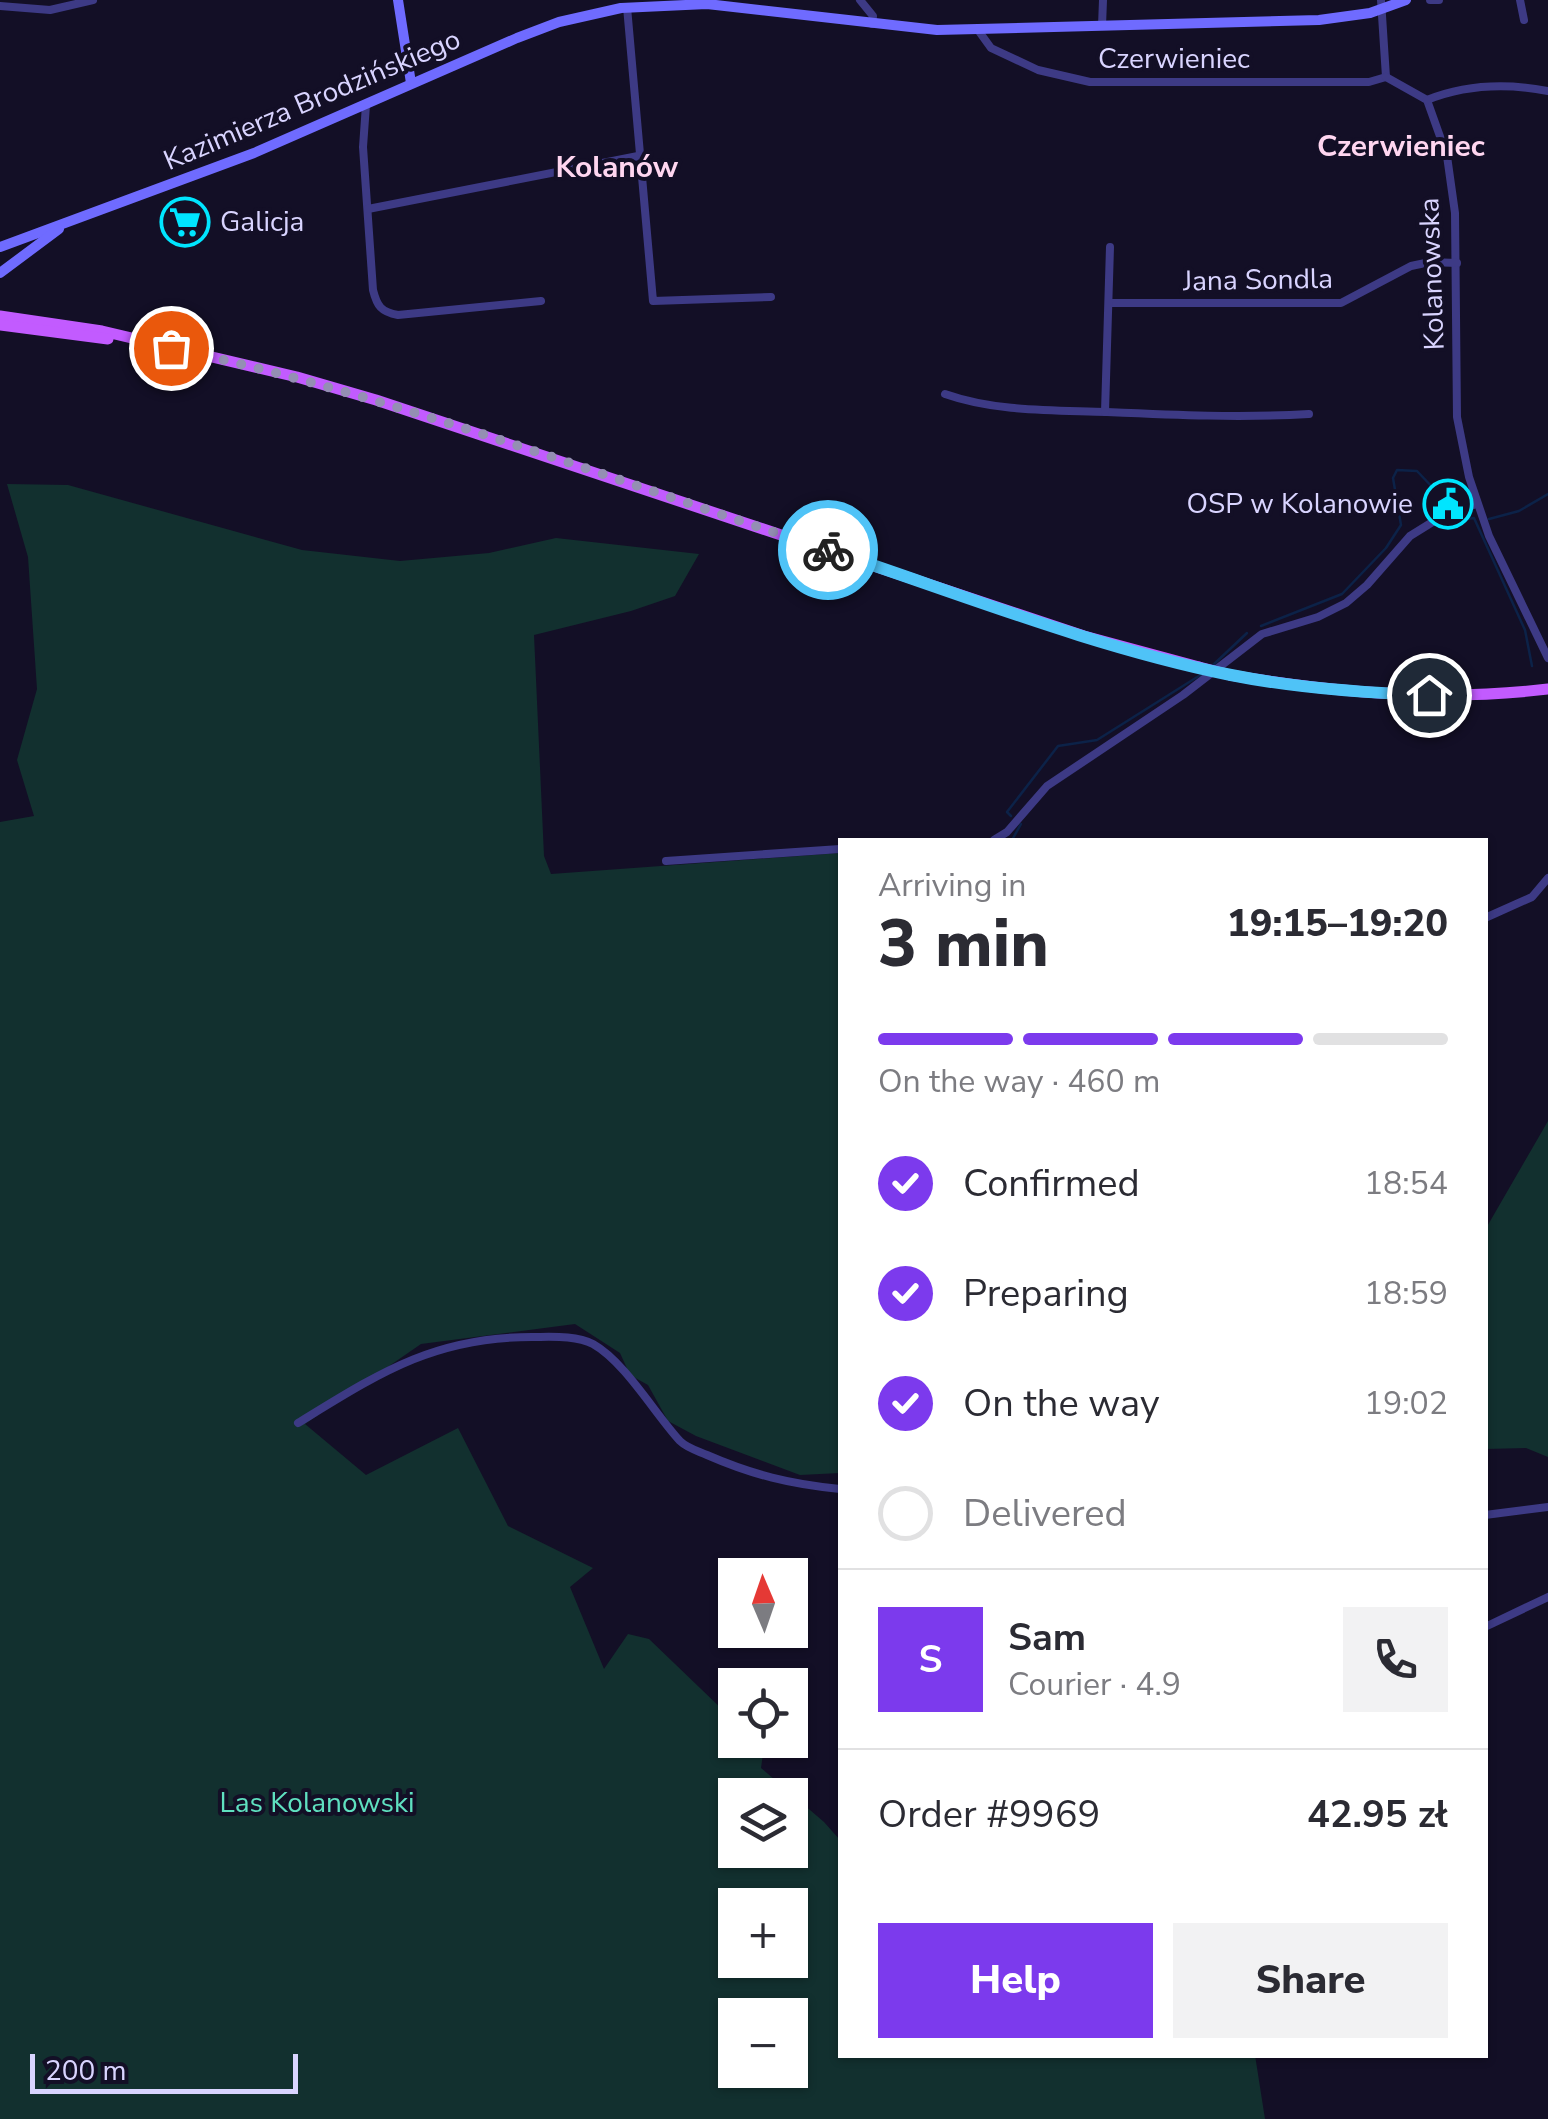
<!DOCTYPE html>
<meta charset="utf-8">
<style>
:root{--surface:#fff;--page:#f2f2f3;--text:#2b2b33;--muted:#7c7c81;--line:#e1e1e2;--accent:#7c3aed}
body{margin:0;font-family:"Nunito Sans",sans-serif;background:var(--page);color:var(--text);height:100vh;display:flex;flex-direction:column;font-size:38px;white-space:nowrap}
*{box-sizing:border-box;margin:0}
p{font-size:32px;color:var(--muted)}
.icon{flex:none;width:55px;height:55px;fill:none;stroke:currentColor;stroke-width:2;stroke-linecap:round;stroke-linejoin:round}
.map{position:relative;flex:1;overflow:hidden}
.sheet{position:absolute;left:838px;top:838px;width:650px;height:1220px;display:flex;flex-direction:column;background:var(--surface);border-radius:0px;box-shadow:0 2px 8px #0004}
.sheet>*{flex:none}
.needle{width:65px;rotate:358deg}
.tools{position:absolute;left:718px;top:1558px;display:grid;gap:20px}
.tools a{display:grid;place-items:center;width:90px;height:90px;border-radius:0px;background:var(--surface);box-shadow:0 2px 8px #0004;font-size:50px}
.scale{position:absolute;left:30px;bottom:25px;width:268px;box-sizing:border-box;padding-left:10px;border:5px solid #d9d4ff;border-top:0;font-size:28px;line-height:35px;white-space:nowrap;color:#d9d4ff;-webkit-text-stroke:8px #130f26;paint-order:stroke}
.pin{position:absolute;display:grid;place-items:center;width:85px;height:85px;color:#fff;margin:-42px;border:5px solid #fff;border-radius:50%;box-shadow:0 2px 10px #0007}
.courier{position:absolute;display:grid;place-items:center;width:100px;height:100px;margin:-50px;border:8px solid #4fc3f7;border-radius:50%;background:#fff;color:#222;box-shadow:0 2px 12px #0007}
.summary em{font-style:normal;font-weight:800}
.summary div{display:flex;flex-direction:column-reverse}
.summary{display:flex;align-items:center;justify-content:space-between;height:170px;padding:0 40px}
h1{font-size:65px;font-weight:800;line-height:75px}
.bar{display:grid;grid-template-columns:repeat(4,1fr);gap:15px 10px;align-content:center;height:120px;padding:0 40px}
.bar i{height:12px;border-radius:8px;background:var(--line)}
.bar .active{background:var(--accent)}
.bar p{grid-column:span 4}
.line{display:flex;align-items:center;gap:25px;padding:0 40px;border-top:2px solid var(--line)}
.line div{flex:1}
.round{display:grid;place-items:center;flex:none;width:105px;height:105px;border-radius:0px;background:var(--page)}
ol{padding:0 40px;list-style:none}
li{display:flex;align-items:center;gap:30px;height:110px}
li p{margin-inline-start:auto}
li .icon{padding:10px;border-radius:50%;background:var(--accent);color:#fff;stroke-width:4}
li:last-child{color:var(--muted)}
li i{width:55px;height:55px;border:5px solid var(--line);border-radius:50%}
.primary-button{display:flex;gap:20px;margin-top:auto;padding:20px 40px}
.primary-button a{flex:1;height:115px;border-radius:0px;background:var(--accent);color:#fff;font-size:40px;font-weight:800;line-height:115px;text-align:center}
.primary-button a+a{background:var(--page);color:var(--text)}
.map>svg:first-child{display:block}
.green{fill:#12302f;fill-rule:evenodd}
.lines{fill:none;stroke-linecap:round;stroke-linejoin:round}
.stream{stroke:#0c2248;stroke-width:2.5}
.street{stroke:#3d3a85;stroke-width:8}
.secondary{stroke:#6f6bff;stroke-width:10}
.primary{stroke:#c25bff;stroke-width:11}
.primary-bridge{stroke:#c25bff;stroke-width:11}
.done{stroke:#948fb3;stroke-width:10;stroke-dasharray:0 18}
.route{stroke:#4fc3f7;stroke-width:12}
.labels{text-anchor:middle;dominant-baseline:central;stroke-width:8;stroke-linejoin:round;paint-order:stroke}
.street-label{font-size:28px;fill:#d9d4ff;stroke:#130f26}
.poi-label{font-size:28px;fill:#d9d4ff;stroke:#130f26;text-anchor:start}
.park-label{font-size:28px;fill:#5fe0c0;stroke:#130f26}
.neighbourhood-label{font-size:30px;font-weight:bold;fill:#ffd6f0;stroke:#130f26}
</style>
<div class="map">
<svg width="1548" height="2119" viewBox="0 0 1548 2119">
<rect width="100%" height="100%" fill="#130f26"/>
<g class="green">
<path d="M7 484 68 485 302 550 400 561 489 553 556 538 699 554 675 596 631 611 534 635 544 856 551 874 840 853V1473L800 1475 696 1436 668 1421 648 1385 630 1375 620 1353 575 1324 421 1344 305 1424 366 1475 458 1428 508 1526 593 1568 570 1587 604 1669 628 1634 649 1639 726 1713 735 1714V1740H765L761 1768 824 1822 840 1840V2055H1255L1265 2119H0V822L34 816 17 760 37 689 28 557ZM735 1795H790V1850H735ZM735 1905H790V1960H735ZM735 2015H790V2070H735Z"/>
<path d="M1548 1121V1457L1526 1448 1485 1449V1230Z"/>
</g>
<g class="lines">
<g class="stream">
<path d="M1489 519 1519 511 1548 494"/>
<path d="M1450 521 1474 518 1525 630 1532 666"/>
<path d="M1261 626 1342 594 1386 548 1401 525 1393 478 1397 470 1417 471 1435 490"/>
<path d="M1212 666 1247 633"/>
<path d="M1011 816 1007 812 1058 746 1097 740 1202 674"/>
<path d="M1012 840 1021 824"/>
</g>
<g class="street">
<path d="M860 0 873 16 872 24"/>
<path d="M1381 0 1386 77"/>
<path d="M1430 0H1439"/>
<path d="M1520 0 1524 20"/>
<path d="M0 6 50 10 93 0"/>
<path d="M627 7 653 301 771 297"/>
<path d="M1102 26 1103 0"/>
<path d="M978 30 991 48 1038 70 1090 82H1369L1386 77"/>
<path d="M1386 77 1427 100 1447 156 1455 213 1457 417 1469 477 1489 536 1548 658"/>
<path d="M1427 100C1467 84 1506 83 1548 91"/>
<path d="M366 105 363 147 373 290C377 306 381 312 398 315L541 301"/>
<path d="M368 209 643 155"/>
<path d="M1111 303H1341L1411 266 1430 262 1457 263"/>
<path d="M945 394C996 412 1053 410 1107 412 1174 415 1241 418 1309 414"/>
<path d="M1105 412 1110 247"/>
<path d="M994 840 1007 832 1047 786 1183 695 1262 634 1318 617 1346 603 1367 585 1410 536 1439 518 1476 504"/>
<path d="M666 861 840 849"/>
<path d="M1485 918 1532 897 1548 878"/>
<path d="M298 1423C378 1374 433 1337 532 1337 550 1337 576 1335 593 1344 625 1362 655 1414 680 1441 687 1448 698 1451 707 1455 753 1475 790 1484 840 1489"/>
<path d="M1485 1515 1548 1507"/>
<path d="M1485 1627 1548 1597"/>
</g>
<g class="secondary">
<path d="M398 0 411 83"/>
<path d="M0 247 254 153 517 38 559 22 621 8 707 4 937 30 1319 20 1370 13 1406 0"/>
<path d="M0 273 59 229"/>
</g>
<g class="primary">
<path d="M0 316 102 331 297 377 376 400 1084 636 1199 667"/>
<path d="M0 325 108 339"/>
<path d="M1230 675C1335 693 1442 702 1548 689"/>
</g>
<path class="primary-bridge" d="M1199 667 1230 675"/>
</g>
<g class="lines">
<path class="done" d="M171 348C395 396 610 479 828 550"/>
<path class="route" d="M828 550C961 594 1093 647 1231 675 1296 688 1363 693 1429 695"/>
</g>
<defs>
<g id="supermarket-ring" transform="scale(2.5)"><circle r="9.5" fill="#130f26" stroke="#00e5ff" stroke-width="1.5"/><path d="M-6-5.5h2.5l.6 2H6L4.5 2H-2.5L-4.4-4H-6ZM-1.5 3.2a1.3 1.3 0 1 0 .1 0ZM3 3.2a1.3 1.3 0 1 0 .1 0Z" fill="#00e5ff"/></g>
<g id="civic-ring" transform="scale(2.5)"><circle r="9.5" fill="#130f26" stroke="#00e5ff" stroke-width="1.5"/><path d="M-.6-6.5H3V-4.5H.6V-3L4-1V1h2V6H-6V1h2V-1L-.6-3ZM-1.2 2.5V6h2.4V2.5Z" fill="#00e5ff"/></g>
</defs>
<g fill-rule="evenodd">
<use href="#supermarket-ring" x="185" y="222"/>
<use href="#civic-ring" x="1448" y="504"/>
</g>
<g class="labels">
<g class="street-label">
<text x="1174" y="59">Czerwieniec</text>
<text transform="translate(312 100) rotate(-23)">Kazimierza Brodzińskiego</text>
<text transform="translate(1432 274) rotate(-92)">Kolanowska</text>
<text transform="translate(1258 280) rotate(-1)">Jana Sondla</text>
</g>
<g class="poi-label">
<text x="220" y="222">Galicja</text>
<text x="1413" y="504" text-anchor="end">OSP w Kolanowie</text>
</g>
<g class="park-label">
<text x="317" y="1803">Las Kolanowski</text>
</g>
<g class="neighbourhood-label">
<text x="1401" y="146">Czerwieniec</text>
<text x="617" y="167">Kolanów</text>
</g>
</g>
</svg>
<div class="tools">
<a><svg class="needle" viewBox="-14 -14 28 28"><path d="M0-13l5 13h-10z" fill="#e53935"/><path d="M0 13l5-13h-10z" fill="#7c7c81"/></svg></a>
<a><svg class="icon" aria-label="locate" viewBox="0 0 24 24"><circle cx="12" cy="12" r="6"/><path d="M12 2v4M12 18v4M2 12h4M18 12h4"/></svg></a>
<a><svg class="icon" aria-label="layers" viewBox="0 0 24 24"><path d="M12 4l9 5-9 5-9-5zM3 14l9 5 9-5"/></svg></a>
<a>+</a>
<a>−</a>
</div>
<div class="scale">200 m</div>
<div class="pin" style="left:171px;top:348px;background:#ea580c"><svg class="icon" aria-label="bag" viewBox="0 0 24 24"><path d="M5 8h14l-1 12H6zM9 8a3 3 0 0 1 6 0"/></svg></div>
<div class="pin" style="left:1429px;top:695px;background:#1f2937"><svg class="icon" aria-label="home" viewBox="0 0 24 24"><path d="M3 11l9-7 9 7M6 9v11h12V9"/></svg></div>
<div class="courier" style="left:828px;top:550px"><svg class="icon" aria-label="bike" viewBox="0 0 24 24"><circle cx="6" cy="16" r="4"/><circle cx="18" cy="16" r="4"/><path d="M6 16l4-8h5l3 8M10 8l3 8H6M13 5h3"/></svg></div>
<section class="sheet">
<div class="summary"><div><h1>3 min</h1><p>Arriving in</p></div><em>19:15–19:20</em></div>
<div class="bar"><i class="active"></i><i class="active"></i><i class="active"></i><i></i><p>On the way · 460 m</p></div>
<ol>
<li><svg class="icon" aria-label="check" viewBox="0 0 24 24"><path d="M5 12l5 5 9-10"/></svg>Confirmed<p>18:54</p></li>
<li><svg class="icon" aria-label="check" viewBox="0 0 24 24"><path d="M5 12l5 5 9-10"/></svg>Preparing<p>18:59</p></li>
<li><svg class="icon" aria-label="check" viewBox="0 0 24 24"><path d="M5 12l5 5 9-10"/></svg>On the way<p>19:02</p></li>
<li><i></i>Delivered</li>
</ol>
<div class="line" style="height:180px"><b class="round" style="background:var(--accent);color:#fff">S</b><div><b>Sam</b><p>Courier · 4.9</p></div><a class="round"><svg class="icon" aria-label="phone" viewBox="0 0 24 24"><path d="M5 4h4l2 5-3 2q2 4 5 5l2-3 5 2v4C11 20 4 13 5 4z"/></svg></a></div>
<div class="line" style="height:130px"><div>Order #9969</div><b>42.95 zł</b></div>
<div class="primary-button"><a>Help</a><a>Share</a></div>
</section>
</div>
